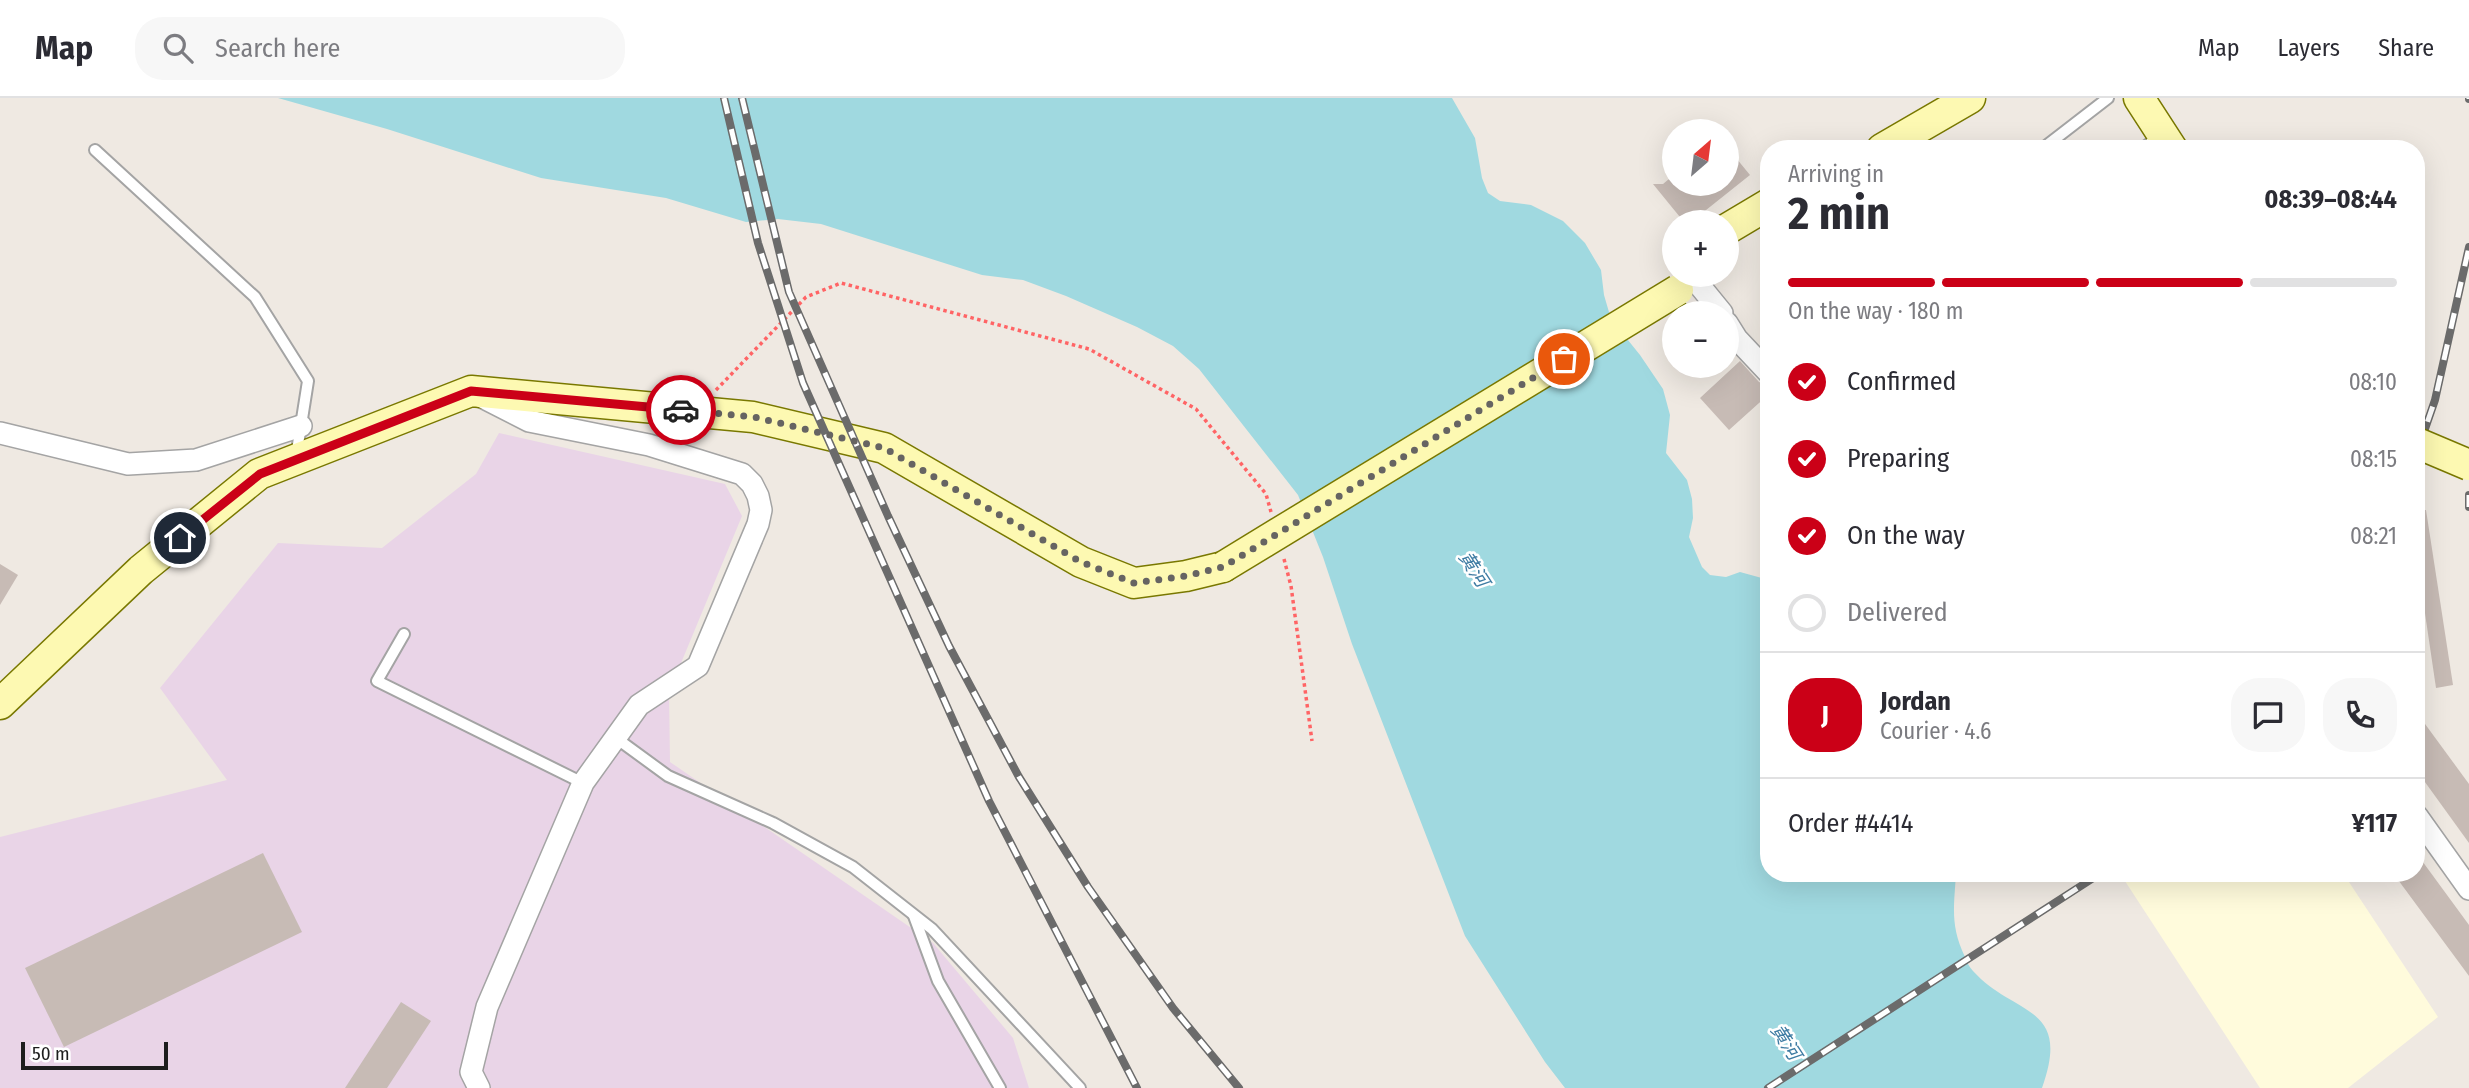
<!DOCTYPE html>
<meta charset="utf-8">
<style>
:root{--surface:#fff;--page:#f7f7f7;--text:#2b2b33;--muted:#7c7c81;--line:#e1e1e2;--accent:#cb0017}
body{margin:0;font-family:"Fira Sans Condensed","Noto Sans SC",sans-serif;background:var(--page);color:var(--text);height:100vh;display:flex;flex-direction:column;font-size:26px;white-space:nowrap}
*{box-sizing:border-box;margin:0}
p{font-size:23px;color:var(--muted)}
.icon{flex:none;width:38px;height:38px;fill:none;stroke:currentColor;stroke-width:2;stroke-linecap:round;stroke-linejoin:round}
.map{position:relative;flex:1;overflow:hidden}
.details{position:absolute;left:1760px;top:42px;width:665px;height:742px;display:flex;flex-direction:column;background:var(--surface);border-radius:28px;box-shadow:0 7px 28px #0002}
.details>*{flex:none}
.needle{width:46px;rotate:28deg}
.buttons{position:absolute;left:1662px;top:21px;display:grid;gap:14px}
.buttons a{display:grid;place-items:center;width:77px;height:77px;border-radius:50%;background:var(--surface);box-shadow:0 7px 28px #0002;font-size:35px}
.scale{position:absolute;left:21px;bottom:18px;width:147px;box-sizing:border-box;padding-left:7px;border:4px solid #1d1d1d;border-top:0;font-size:19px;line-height:24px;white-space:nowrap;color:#1d1d1d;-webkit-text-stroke:5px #fff;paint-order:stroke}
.pin{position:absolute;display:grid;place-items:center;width:60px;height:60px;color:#fff;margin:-30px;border:4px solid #fff;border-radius:50%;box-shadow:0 2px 7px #0007}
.courier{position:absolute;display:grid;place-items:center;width:70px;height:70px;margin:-35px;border:5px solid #cb0017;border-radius:50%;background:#fff;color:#222;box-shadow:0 2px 9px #0007}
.headline em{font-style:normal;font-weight:700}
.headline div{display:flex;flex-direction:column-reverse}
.headline{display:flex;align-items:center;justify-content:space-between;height:119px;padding:0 28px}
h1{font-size:46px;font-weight:700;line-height:52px}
.bar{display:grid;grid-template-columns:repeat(4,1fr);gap:10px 7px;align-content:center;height:84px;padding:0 28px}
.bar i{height:9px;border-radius:5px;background:var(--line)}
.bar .selected{background:var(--accent)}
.bar p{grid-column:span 4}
.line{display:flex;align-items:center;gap:18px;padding:0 28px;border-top:2px solid var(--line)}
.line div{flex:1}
.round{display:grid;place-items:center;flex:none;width:74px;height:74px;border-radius:28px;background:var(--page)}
ol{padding:0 28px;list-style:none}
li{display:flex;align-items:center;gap:21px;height:77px}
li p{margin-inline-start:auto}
li .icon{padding:7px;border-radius:50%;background:var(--accent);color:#fff;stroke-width:4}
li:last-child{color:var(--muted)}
li i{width:38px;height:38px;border:4px solid var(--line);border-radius:50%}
header{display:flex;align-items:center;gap:42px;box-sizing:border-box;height:98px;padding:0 35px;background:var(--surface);border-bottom:2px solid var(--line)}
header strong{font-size:33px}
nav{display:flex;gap:38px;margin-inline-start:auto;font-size:24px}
.search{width:490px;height:63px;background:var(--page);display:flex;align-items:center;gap:18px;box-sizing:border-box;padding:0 24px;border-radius:28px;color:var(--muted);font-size:26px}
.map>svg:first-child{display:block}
.industrial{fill:#e9d4e7}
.education{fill:#fffbdc}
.water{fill:#a0d9e0}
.building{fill:#c7bbb5}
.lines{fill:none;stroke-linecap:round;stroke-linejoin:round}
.lane-casing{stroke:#a4a4a4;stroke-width:14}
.street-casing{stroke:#a4a4a4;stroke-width:24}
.secondary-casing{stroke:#797800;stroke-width:33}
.path{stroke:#ff6465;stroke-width:3.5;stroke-dasharray:3.5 3.5;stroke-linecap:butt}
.lane{stroke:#fff;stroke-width:10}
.street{stroke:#fff;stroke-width:21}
.secondary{stroke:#fdf9b2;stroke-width:30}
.rail-casing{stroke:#6b6b6b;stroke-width:8}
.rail{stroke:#fff;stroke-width:5;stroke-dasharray:16;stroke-linecap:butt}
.secondary-bridge-casing{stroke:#797800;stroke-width:33;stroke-linecap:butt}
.secondary-bridge{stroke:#fdf9b2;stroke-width:30}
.done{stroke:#666462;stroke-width:7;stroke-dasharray:0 12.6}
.route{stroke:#cb0017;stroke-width:9}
.labels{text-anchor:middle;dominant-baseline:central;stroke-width:5;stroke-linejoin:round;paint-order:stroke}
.water-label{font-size:19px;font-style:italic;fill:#3f7ca3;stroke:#fff}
</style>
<header>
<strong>Map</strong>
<div class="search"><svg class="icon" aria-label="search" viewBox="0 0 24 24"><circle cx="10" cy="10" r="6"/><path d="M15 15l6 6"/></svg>Search here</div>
<nav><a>Map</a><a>Layers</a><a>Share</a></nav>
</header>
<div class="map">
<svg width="2469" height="990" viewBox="0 0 2469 990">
<rect width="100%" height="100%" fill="#efe9e2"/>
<path class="industrial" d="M499 335 725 386 742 418 669 594 670 664 933 845 1013 940 1029 990H0V739L227 682 160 590 278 445 382 450 476 376Z"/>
<path class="education" d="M2130 775H2343L2438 919 2348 990H2260L2123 780Z"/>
<path class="water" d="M278 0H1452L1475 40 1482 80 1488 95 1500 103 1531 107 1563 123 1585 145 1601 172 1604 197 1611 221 1640 257 1663 291 1670 317 1666 355 1687 382 1692 401 1693 420 1689 439 1702 469 1710 477 1726 479 1740 474 1769 482V775H1956C1954 810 1950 827 1965 859 1967 864 1969 869 1973 873 2015 919 2072 906 2042 990H1565L1545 964 1465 838 1352 546 1323 459 1298 397 1199 271 1173 248 1137 229 1066 198 1023 182 982 177 821 126 778 121 746 124 666 100 541 80 387 31Z"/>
<g class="building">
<path d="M1727 49 1750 77 1691 124H1684L1653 86H1663L1675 76V86H1727Z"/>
<path d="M1740 263 1759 284 1769 288V296L1729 332 1700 300Z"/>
<path d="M2417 412H2426L2453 587 2436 590 2417 461Z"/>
<path d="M0 466 18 477 0 507Z"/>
<path d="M2417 615 2469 686V745L2417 673Z"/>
<path d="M263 755 302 834 64 949 25 870Z"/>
<path d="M2417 756 2469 827V878L2393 775H2417Z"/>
<path d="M401 904 431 923 387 990H345Z"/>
</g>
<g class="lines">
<g class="lane-casing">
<g id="lane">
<path d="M2042 51 2108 0"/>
<path d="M2142 51 2160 38"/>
<path d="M95 52 255 199 308 283 296 359"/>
<path d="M404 536 377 583 583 685"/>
<path d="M616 640 668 678 773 725 853 769 932 831 1080 990"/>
<path d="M914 818 938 883 1000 990"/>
</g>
</g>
<g class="street-casing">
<g id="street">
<path d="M1691 177 1722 215"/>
<path d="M1727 225 1737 241 1769 275"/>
<path d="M0 335 128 366 196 362 301 328"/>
<path d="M2417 718 2469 791"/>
<path d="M479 990 471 974 487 909 583 685 639 607 698 568 758 426 761 412 758 398 752 386 742 376 649 347 529 323 482 299"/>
</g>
</g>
<g class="secondary-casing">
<g id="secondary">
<path d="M2139 0 2172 51"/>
<path d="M1882 51 1970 0"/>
<path d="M1727 131 1769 106"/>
<path d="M0 606 141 472 259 376 471 293 753 319 884 350 1081 464 1134 485 1186 478 1223 469"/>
</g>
</g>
<g class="path">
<path d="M716 292 806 199 841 185 1089 251 1196 311 1266 396 1271 414"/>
<path d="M1284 461 1291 488 1312 643"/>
</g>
<use href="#lane" class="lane"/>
<use href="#street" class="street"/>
<use href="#secondary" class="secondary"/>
<g class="rail-casing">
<g id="rail">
<path d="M724 0 758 145 803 285 989 703 1137 990"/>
<path d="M742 0 789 194 888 418 949 548 1019 679 1088 789 1173 910 1239 990"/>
<path d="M2469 0V1"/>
<path d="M2417 354 2435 302 2469 149"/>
<path d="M2469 397V409"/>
<path d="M1768 990 2101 775"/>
</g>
</g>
<use href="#rail" class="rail"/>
<g class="secondary-bridge-casing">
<g id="secondary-bridge">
<path d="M2417 345 2469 367"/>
<path d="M1223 469 1678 192"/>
</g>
</g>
<use href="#secondary-bridge" class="secondary-bridge"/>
</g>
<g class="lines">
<path class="done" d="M681 312 754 319 884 350 1081 464 1134 485 1186 478 1223 469 1564 261"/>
<path class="route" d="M180 440 260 376 471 293 681 312"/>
</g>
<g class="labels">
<g class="water-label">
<text transform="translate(1474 471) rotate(57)">黄河</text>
<text transform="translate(1786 944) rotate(57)">黄河</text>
</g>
</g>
</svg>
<div class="buttons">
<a><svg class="needle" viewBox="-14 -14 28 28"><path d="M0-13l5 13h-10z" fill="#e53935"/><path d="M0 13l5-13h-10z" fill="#7c7c81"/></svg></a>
<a>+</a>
<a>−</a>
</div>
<div class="scale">50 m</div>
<div class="pin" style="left:1564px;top:261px;background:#ea580c"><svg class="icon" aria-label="bag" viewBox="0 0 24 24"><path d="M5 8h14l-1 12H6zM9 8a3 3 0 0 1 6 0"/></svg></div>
<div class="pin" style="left:180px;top:440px;background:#1f2937"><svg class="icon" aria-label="home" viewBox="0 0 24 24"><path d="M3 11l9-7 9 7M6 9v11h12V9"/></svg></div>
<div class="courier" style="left:681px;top:312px"><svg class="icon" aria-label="car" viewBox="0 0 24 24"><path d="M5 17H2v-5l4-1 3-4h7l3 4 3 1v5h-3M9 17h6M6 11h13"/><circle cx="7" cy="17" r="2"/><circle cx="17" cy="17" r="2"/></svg></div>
<section class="details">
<div class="headline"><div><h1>2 min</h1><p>Arriving in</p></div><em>08:39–08:44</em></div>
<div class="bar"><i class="selected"></i><i class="selected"></i><i class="selected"></i><i></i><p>On the way · 180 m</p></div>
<ol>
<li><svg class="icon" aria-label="check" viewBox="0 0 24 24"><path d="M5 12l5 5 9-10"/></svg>Confirmed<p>08:10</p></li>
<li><svg class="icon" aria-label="check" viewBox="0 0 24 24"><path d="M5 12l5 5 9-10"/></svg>Preparing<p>08:15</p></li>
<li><svg class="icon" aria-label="check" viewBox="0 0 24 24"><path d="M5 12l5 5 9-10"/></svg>On the way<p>08:21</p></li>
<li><i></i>Delivered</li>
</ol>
<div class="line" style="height:126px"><b class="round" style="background:var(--accent);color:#fff">J</b><div><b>Jordan</b><p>Courier · 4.6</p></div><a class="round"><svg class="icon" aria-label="chat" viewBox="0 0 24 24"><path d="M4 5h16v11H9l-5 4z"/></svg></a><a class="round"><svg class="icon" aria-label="phone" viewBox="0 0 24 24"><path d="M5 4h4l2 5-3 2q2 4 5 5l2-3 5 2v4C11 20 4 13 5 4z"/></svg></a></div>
<div class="line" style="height:91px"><div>Order #4414</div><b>¥117</b></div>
</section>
</div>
